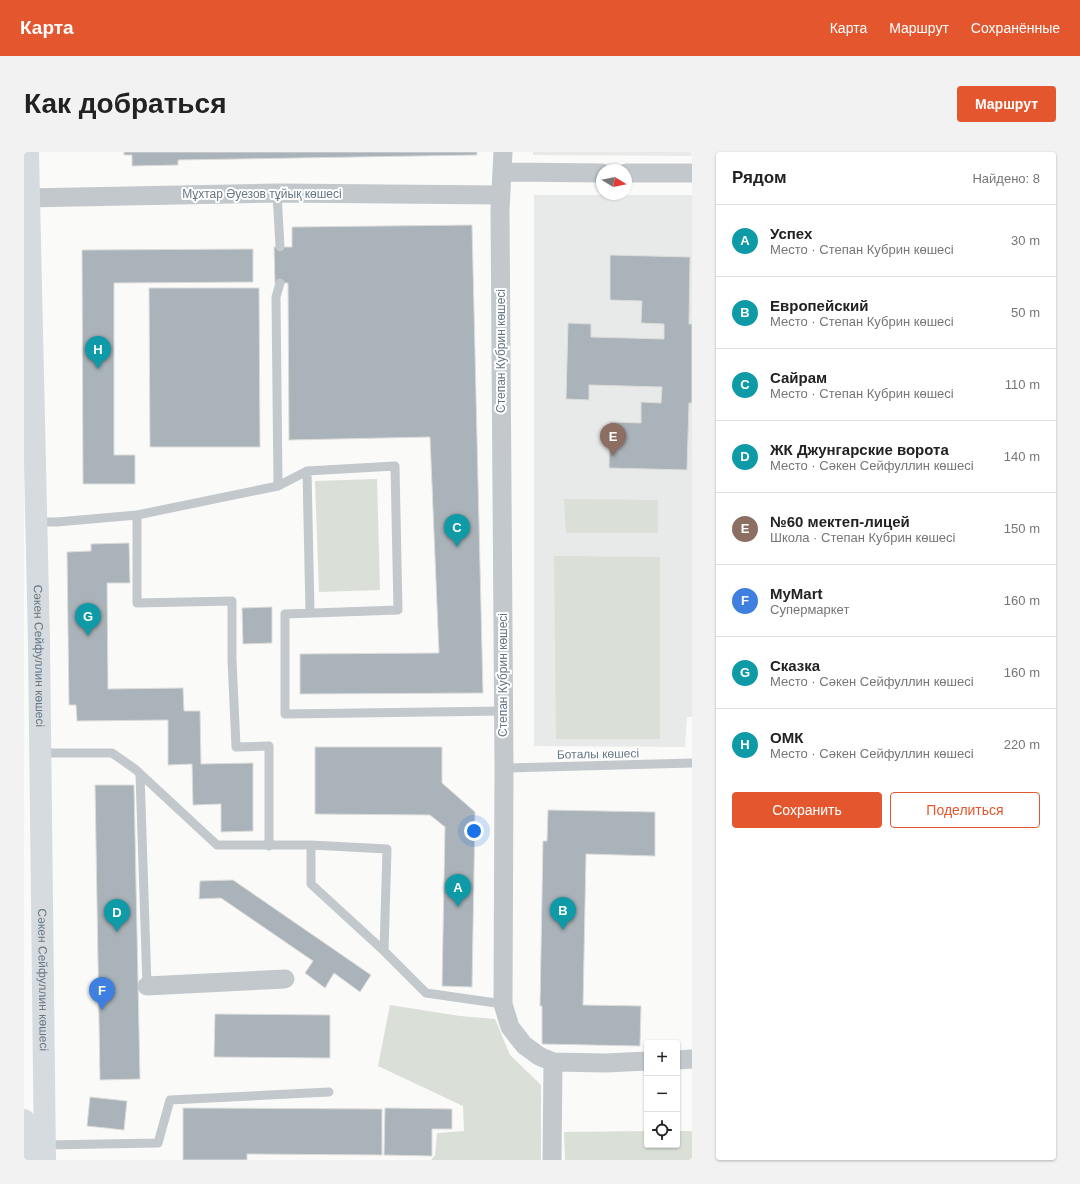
<!DOCTYPE html>
<html lang="ru">
<meta charset="utf-8">
<style>
body{margin:0;font-family:Helvetica,sans-serif;background:#f2f2f2;color:#222}
.controls{position:absolute;right:12px;bottom:12px;display:grid;overflow:hidden;border-radius:4px;box-shadow:0 1px 3px #0004}
.controls button{width:36px;height:36px;display:grid;place-items:center;padding:0;border:0;border-bottom:1px solid #e0e0e0;background:#fff;color:#222;font:20px sans-serif}
.compass{position:absolute;left:572px;top:12px;width:36px;height:36px;border-radius:50%;background:#fff;box-shadow:0 1px 3px #0004;rotate:100deg}
.you{position:absolute;left:450px;top:679px;width:14px;height:14px;margin:-10px;border:3px solid #fff;border-radius:50%;background:#1a73e8;box-shadow:0 0 0 6px #1a73e833}
.badge{display:grid;place-items:center;width:26px;height:26px;border-radius:50%;background:#e4572e;color:#fff;font-size:13px;font-weight:700}
.pin{position:absolute;translate:-50% -33px;filter:drop-shadow(0 1px 2px #0008)}
.pin::after{content:'';position:absolute;top:21px;width:14px;height:12px;background:inherit;clip-path:polygon(0 0,100% 0,50% 100%)}
.list{margin:0;padding:0;list-style:none}
h2{display:flex;justify-content:space-between;align-items:center;height:52px;margin:0;padding:0 16px;font-size:17px}
h2 small{font-size:13px;font-weight:400;color:#767676}
.list li{display:grid;grid-template-columns:26px 1fr auto;gap:12px;align-items:center;box-sizing:border-box;height:72px;padding:0 16px;border-top:1px solid #e0e0e0}
.list b{display:block;font-size:15px;white-space:nowrap}
.list p{margin:0;font-size:13px;white-space:nowrap;color:#767676}
.list em{font-size:13px;font-style:normal;color:#767676}
.actions{display:flex;gap:8px;padding:12px 16px}
.actions a{flex:1;padding:9px 0;border:1px solid #e4572e;border-radius:4px;text-align:center;font-size:14px;color:#e4572e}
.actions .main{background:#e4572e;color:#fff}
.icon{flex:none;width:22px;height:22px;fill:none;stroke:currentColor;stroke-width:2;stroke-linecap:round;stroke-linejoin:round}
.map{position:relative;flex:none;width:668px;height:1008px;overflow:hidden;border-radius:4px}
header{display:flex;align-items:center;gap:24px;box-sizing:border-box;height:56px;padding:0 20px;background:#e4572e;color:#fff}
header strong{font-size:19px}
nav{display:flex;gap:22px;margin-inline-start:auto;font-size:14px}
.intro{display:flex;align-items:center;justify-content:space-between;box-sizing:border-box;height:96px;padding:0 24px}
h1{margin:0;font-size:28px}
.button{padding:10px 18px;border-radius:4px;background:#e4572e;color:#fff;font-size:14px;font-weight:700}
main{display:flex;gap:24px;padding:0 24px}
aside{flex:1;background:#fff;border-radius:4px;box-shadow:0 1px 3px #0004}
.map>svg:first-child{display:block}
.built{fill:#e8e9e9}
.green{fill:#dadfd7}
.building{fill:#aab3b9;stroke:#dcdcda}
.lines{fill:none;stroke-linecap:round;stroke-linejoin:round}
.lane{stroke:#c3c8cc;stroke-width:9}
.street{stroke:#c3c8cc;stroke-width:19}
.secondary{stroke:#d6dbdf;stroke-width:22}
.labels{text-anchor:middle;dominant-baseline:central;stroke-width:4;stroke-linejoin:round;paint-order:stroke}
.street-label{font-size:12px;fill:#657683;stroke:#fff}
</style>
<header>
<strong>Карта</strong>
<nav><a>Карта</a><a>Маршрут</a><a>Сохранённые</a></nav>
</header>
<div class="intro"><h1>Как добраться</h1><a class="button">Маршрут</a></div>
<main>
<div class="map">
<svg width="668" height="1008" viewBox="0 0 668 1008">
<rect width="100%" height="100%" fill="#fafaf8"/>
<path class="built" d="M509,0H668V4L509,3Z
M510,43H668V565H663L661,595L510,594Z"/>
<path class="green" d="M353,327L356,438L295,440L291,329Z
M540,347L634,348V381H542Z
M530,404L636,405V587H532Z
M366,853L436,864L471,867L486,903L517,933V1008H407L411,1003L413,981L440,979L439,954L354,914Z
M623,979V993H653V979H668V1008H541L540,980Z"/>
<path class="building" d="M100,0H453V3L154,8V13L108,14V3H100Z
M448,73L459,541L276,542V502L415,501L406,285L265,288L264,131H251L250,95H268V75Z
M229,97V130L90,131V303H111V332H59L58,98Z
M586,103L666,105L665,172H668V251H665L663,318L585,316L586,270L617,271V250L637,251L638,235L565,233V248L542,247L544,171L567,172V185L640,187V172L617,171L618,149L586,148Z
M125,136H235L236,295H126Z
M105,391L106,431H83L84,537L159,536L160,559H176L177,612L229,611V679L197,680V652L169,653L168,612L144,613V568L53,569L52,553H45L43,400L67,399V392Z
M248,455V491L219,492L218,456Z
M291,595H418V631L451,660L448,835L418,834L421,675L406,663L291,662Z
M71,633H110L116,927L76,928Z
M524,658L631,660V704L562,702L559,853L617,854L616,894L518,892V854H516L519,689H523Z
M209,728L347,823L336,840L310,821L301,836L281,821L289,809L197,746L175,747L176,729Z
M191,862L306,863V906L190,905Z
M66,945L103,949L100,978L63,974Z
M159,956L358,957V1003L223,1002V1008H159Z
M361,956L428,957V977H408V1004L360,1003Z"/>
<g class="lines">
<path class="lane" d="M253,41L256,95
M283,319L286,461
M254,334L252,145L256,131
M113,363V451L208,449V508L212,595L245,594V694
M13,370H33L113,363L254,334L283,319L371,314L374,458L261,462V562L479,559
M16,601H88L111,617L193,693H287L363,697L360,799L402,841L479,852
M480,616L668,611
M116,622L123,834
M287,693V732L360,799
M21,993L134,991L146,948L305,940"/>
<path class="street" d="M479,0L476,58L480,616L479,852L486,875L500,893L515,904L529,910L582,911L623,909
M478,20L578,21
M602,21H668
M0,46L253,41L477,43
M123,834L261,827
M653,908L668,907
M528,1008L529,910"/>
<g class="secondary">
<path id="s1" d="M4,0L15,491L21,1008"/>
<path d="M0,968L1,1008"/>
</g>
</g>
<g class="labels">
<g class="street-label">
<text x="238" y="42">Мұхтар Әуезов тұйық көшесі</text>
<text transform="translate(477 199) rotate(-90)">Степан Кубрин көшесі</text>
<text stroke="none"><textPath href="#s1" startOffset="504">Сәкен Сейфуллин көшесі</textPath></text>
<text transform="translate(479 523) rotate(-90)">Степан Кубрин көшесі</text>
<text transform="translate(574 602) rotate(-1)">Боталы көшесі</text>
<text stroke="none"><textPath href="#s1" startOffset="828">Сәкен Сейфуллин көшесі</textPath></text>
</g>
</g>
</svg>
<div class="controls">
<button>+</button>
<button>−</button>
<button><svg class="icon" aria-label="locate" viewBox="0 0 24 24"><circle cx="12" cy="12" r="6"/><path d="M12 2v4M12 18v4M2 12h4M18 12h4"/></svg></button>
</div>
<svg class="compass" viewBox="-18 -18 36 36"><path d="M0-13l5 13h-10z" fill="#e53935"/><path d="M0 13l5-13h-10z" fill="#767676"/></svg>
<div class="you"></div>
<div class="pin badge" style="left:434px;top:755px;background:#0f9aa8">A</div>
<div class="pin badge" style="left:539px;top:778px;background:#0f9aa8">B</div>
<div class="pin badge" style="left:433px;top:395px;background:#0f9aa8">C</div>
<div class="pin badge" style="left:93px;top:780px;background:#0f9aa8">D</div>
<div class="pin badge" style="left:589px;top:304px;background:#8d6e63">E</div>
<div class="pin badge" style="left:78px;top:858px;background:#3f7fe0">F</div>
<div class="pin badge" style="left:64px;top:484px;background:#0f9aa8">G</div>
<div class="pin badge" style="left:74px;top:217px;background:#0f9aa8">H</div>
</div>
<aside>
<h2>Рядом<small>Найдено: 8</small></h2>
<ul class="list">
<li><span class="badge" style="background:#0f9aa8">A</span><div><b>Успех</b><p>Место · Степан Кубрин көшесі</p></div><em>30 m</em></li>
<li><span class="badge" style="background:#0f9aa8">B</span><div><b>Европейский</b><p>Место · Степан Кубрин көшесі</p></div><em>50 m</em></li>
<li><span class="badge" style="background:#0f9aa8">C</span><div><b>Сайрам</b><p>Место · Степан Кубрин көшесі</p></div><em>110 m</em></li>
<li><span class="badge" style="background:#0f9aa8">D</span><div><b>ЖК Джунгарские ворота</b><p>Место · Сәкен Сейфуллин көшесі</p></div><em>140 m</em></li>
<li><span class="badge" style="background:#8d6e63">E</span><div><b>№60 мектеп-лицей</b><p>Школа · Степан Кубрин көшесі</p></div><em>150 m</em></li>
<li><span class="badge" style="background:#3f7fe0">F</span><div><b>MyMart</b><p>Супермаркет</p></div><em>160 m</em></li>
<li><span class="badge" style="background:#0f9aa8">G</span><div><b>Сказка</b><p>Место · Сәкен Сейфуллин көшесі</p></div><em>160 m</em></li>
<li><span class="badge" style="background:#0f9aa8">H</span><div><b>ОМК</b><p>Место · Сәкен Сейфуллин көшесі</p></div><em>220 m</em></li>
</ul>
<div class="actions"><a class="main">Сохранить</a><a>Поделиться</a></div>
</aside>
</main>
